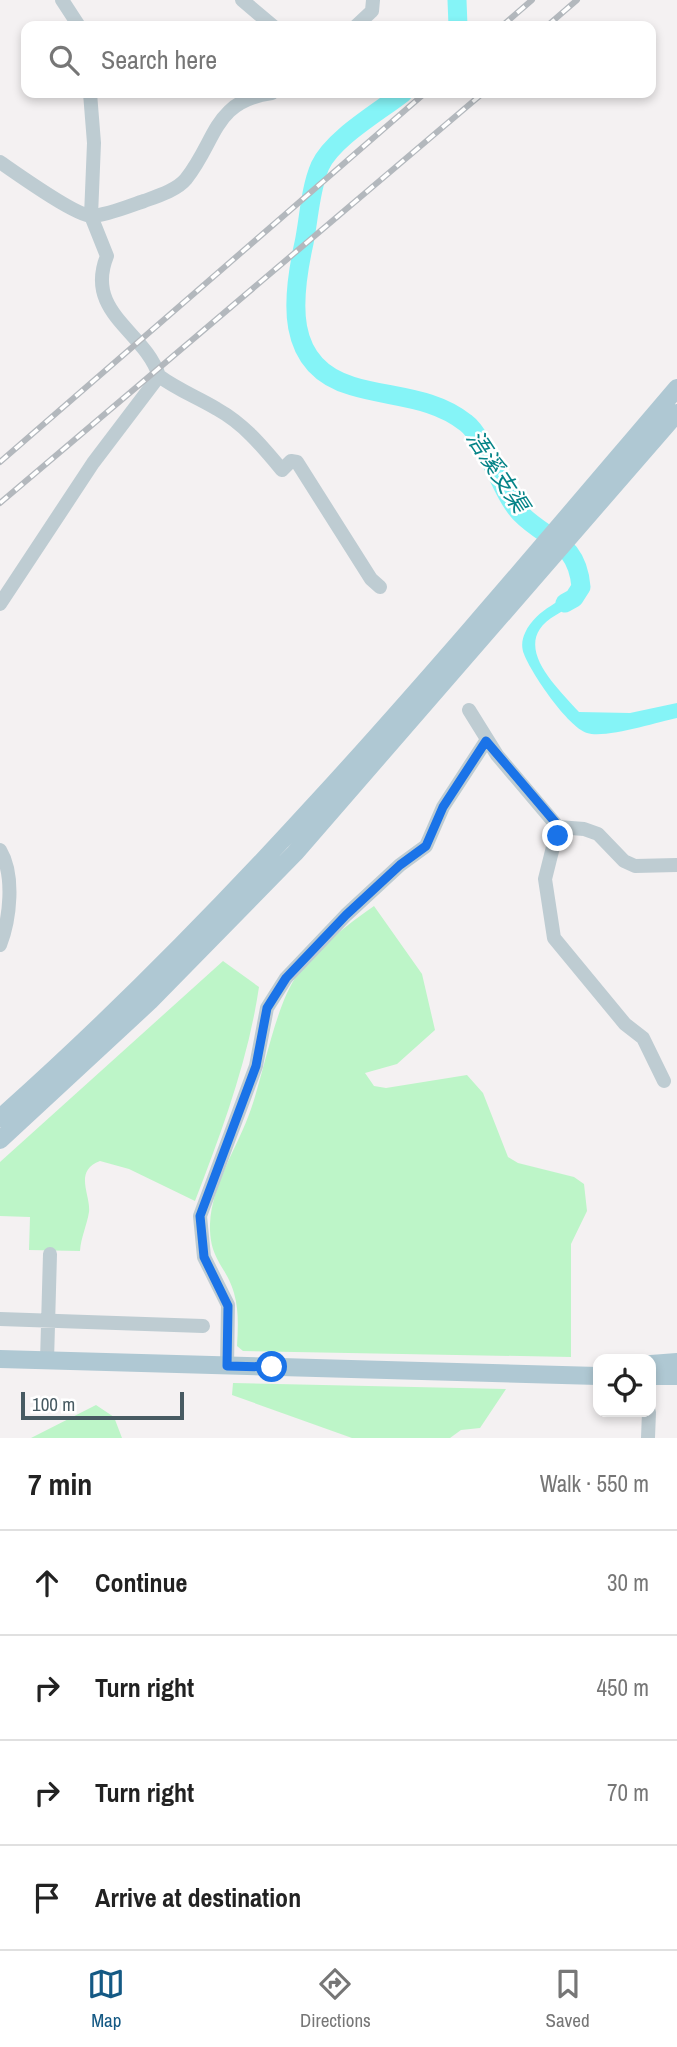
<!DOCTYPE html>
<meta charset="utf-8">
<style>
body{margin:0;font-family:"Archivo Narrow","Noto Sans SC",sans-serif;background:#f6f6f6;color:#222}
.controls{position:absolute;right:21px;bottom:21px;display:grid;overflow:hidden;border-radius:14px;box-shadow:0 4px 10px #0003}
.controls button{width:63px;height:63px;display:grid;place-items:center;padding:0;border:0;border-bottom:2px solid #e0e0e0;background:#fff;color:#222;font:35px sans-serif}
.scale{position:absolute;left:21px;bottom:18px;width:163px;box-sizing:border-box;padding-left:7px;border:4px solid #475a62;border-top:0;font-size:19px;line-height:24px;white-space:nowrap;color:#475a62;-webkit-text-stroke:5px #fff;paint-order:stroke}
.stop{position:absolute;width:21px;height:21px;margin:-16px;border:5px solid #1a73e8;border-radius:50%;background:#fff}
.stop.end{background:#1a73e8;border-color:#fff;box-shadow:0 2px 7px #0008}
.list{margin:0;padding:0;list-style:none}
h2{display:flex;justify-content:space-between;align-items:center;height:91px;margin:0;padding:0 28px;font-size:30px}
h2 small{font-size:23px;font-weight:400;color:#767676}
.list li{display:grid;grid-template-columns:46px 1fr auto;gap:21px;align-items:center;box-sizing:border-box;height:105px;padding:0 28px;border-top:2px solid #e0e0e0}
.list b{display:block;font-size:26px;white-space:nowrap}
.list em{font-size:23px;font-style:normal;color:#767676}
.icon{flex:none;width:38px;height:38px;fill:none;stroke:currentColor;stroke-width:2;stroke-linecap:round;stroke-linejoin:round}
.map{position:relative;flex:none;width:677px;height:1438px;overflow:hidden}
.search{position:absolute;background:#fff;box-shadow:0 4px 10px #0003;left:21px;right:21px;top:21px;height:77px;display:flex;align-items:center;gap:18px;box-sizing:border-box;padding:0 24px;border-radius:14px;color:#767676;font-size:26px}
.sheet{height:511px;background:#fff}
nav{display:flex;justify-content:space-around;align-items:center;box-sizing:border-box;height:98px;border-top:2px solid #e0e0e0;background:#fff;font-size:19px;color:#767676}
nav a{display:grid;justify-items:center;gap:4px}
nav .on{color:#145984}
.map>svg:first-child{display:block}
.green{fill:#bdf5c8}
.water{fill:#85f4f7}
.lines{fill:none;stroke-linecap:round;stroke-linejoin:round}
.river{stroke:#85f4f7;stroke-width:19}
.minor{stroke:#beccd2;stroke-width:14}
.major{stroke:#afc8d3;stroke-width:18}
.rail-casing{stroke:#b3b8bd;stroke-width:6}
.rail{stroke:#fff;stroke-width:3.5;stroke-dasharray:10;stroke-linecap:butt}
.route{stroke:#1a73e8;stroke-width:9}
.labels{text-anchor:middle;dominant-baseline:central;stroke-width:5;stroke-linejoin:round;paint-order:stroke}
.water-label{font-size:23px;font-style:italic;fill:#058488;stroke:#fff}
</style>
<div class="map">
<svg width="677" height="1438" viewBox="0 0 677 1438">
<rect width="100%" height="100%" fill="#f4f1f2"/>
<path class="green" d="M374,906L422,974L435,1030L397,1064L365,1073L374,1086L386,1088L467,1075L483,1093L508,1157L518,1163L574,1177L584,1184L587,1211L571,1244V1357L243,1351L237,1346C238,1329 239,1310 234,1293C226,1265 209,1260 210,1224C212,1183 238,1147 251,1109C264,1072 276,1003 298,974C318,947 347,925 374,906Z
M223,961L259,987C248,1061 222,1131 195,1201L129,1169L100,1161C73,1171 91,1195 89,1212C87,1225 81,1237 80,1251L29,1250L30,1217L0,1216V1162Z
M233,1383L506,1389L480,1428L461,1430L450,1438H352L232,1395Z
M96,1405L114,1417L122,1438H31Z"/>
<path class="water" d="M587,586C582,600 568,608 556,615C507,643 557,687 579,712L630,713L677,703V718C657,722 605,739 587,733C568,727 531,673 524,654C521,647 522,639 525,633C537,607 565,602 575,587Z"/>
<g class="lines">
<path class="river" d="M457,0L458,26
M403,93C379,112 333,138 320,166C310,189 309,219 304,243C292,297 283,366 352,386C391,398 432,396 466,423C485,437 501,493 520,513C547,541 577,540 581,587L574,598L565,603"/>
<path class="minor" d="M62,0L79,26
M242,0L273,26
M356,26L372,11L373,0
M0,162C16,173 76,216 92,216C108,215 129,206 144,201C158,196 177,190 186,179C217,140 213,101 272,93
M159,376C178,390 197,397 217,409C244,424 262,446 282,470L291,461L297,462L371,579L380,587
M0,604L93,463L159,376C145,331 84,313 107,256L91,216L94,143L90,93
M469,710L497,755L558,827L545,879L554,938L625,1024L643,1038L664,1081
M558,827L584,829L598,834L624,861L635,866L677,865
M0,850C15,875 10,919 0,945
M0,1319L203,1326
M47,1361L50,1254
M227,1366L228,1305L204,1257L200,1216L256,1066L267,1008L286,978L346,915L400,865L426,846L443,807L486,741
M648,1438L649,1412"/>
<path class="major" d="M0,1118C249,897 461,641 677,388
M0,1140L150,1001L295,853L677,413
M0,1359L598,1376
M651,1364L677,1362
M651,1376H677"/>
<defs>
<path id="rail" d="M502,26L532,0
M547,26L577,0
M0,462L425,93
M0,503L483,93"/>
</defs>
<use href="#rail" class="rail-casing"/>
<use href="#rail" class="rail"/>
</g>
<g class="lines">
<path class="route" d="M272,1367L227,1366L228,1306L204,1257L200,1216L256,1066L267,1008L286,978L346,915L400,865L426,846L443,807L486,741L555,822L558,836"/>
</g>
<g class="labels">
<g class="water-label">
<text transform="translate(498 471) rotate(57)">浯溪支渠</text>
</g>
</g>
</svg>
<div class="controls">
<button><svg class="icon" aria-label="locate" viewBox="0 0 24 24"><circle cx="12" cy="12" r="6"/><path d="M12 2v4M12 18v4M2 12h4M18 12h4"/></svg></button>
</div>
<div class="scale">100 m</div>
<div class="stop" style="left:272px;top:1367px"></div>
<div class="stop end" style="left:558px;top:836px"></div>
<div class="search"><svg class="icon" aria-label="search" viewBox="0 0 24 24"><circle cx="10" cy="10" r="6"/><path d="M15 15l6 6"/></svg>Search here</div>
</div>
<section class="sheet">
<h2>7 min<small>Walk · 550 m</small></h2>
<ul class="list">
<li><svg class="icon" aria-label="ahead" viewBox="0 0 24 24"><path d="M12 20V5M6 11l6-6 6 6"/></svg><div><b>Continue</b></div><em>30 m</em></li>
<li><svg class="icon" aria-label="right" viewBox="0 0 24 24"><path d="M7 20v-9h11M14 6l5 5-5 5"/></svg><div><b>Turn right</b></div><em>450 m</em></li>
<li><svg class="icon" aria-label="right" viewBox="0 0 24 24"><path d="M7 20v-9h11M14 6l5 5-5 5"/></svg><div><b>Turn right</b></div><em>70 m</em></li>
<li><svg class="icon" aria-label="arrive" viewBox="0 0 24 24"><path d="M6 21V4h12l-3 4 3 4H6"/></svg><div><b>Arrive at destination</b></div></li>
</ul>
</section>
<nav>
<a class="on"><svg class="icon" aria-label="map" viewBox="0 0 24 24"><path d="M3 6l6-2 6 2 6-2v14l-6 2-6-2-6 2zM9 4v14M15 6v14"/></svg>Map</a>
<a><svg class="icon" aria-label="directions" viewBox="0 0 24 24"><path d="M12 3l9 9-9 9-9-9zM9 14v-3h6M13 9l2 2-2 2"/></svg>Directions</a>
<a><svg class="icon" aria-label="saved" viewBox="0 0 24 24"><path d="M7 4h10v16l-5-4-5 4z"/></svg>Saved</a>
</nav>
